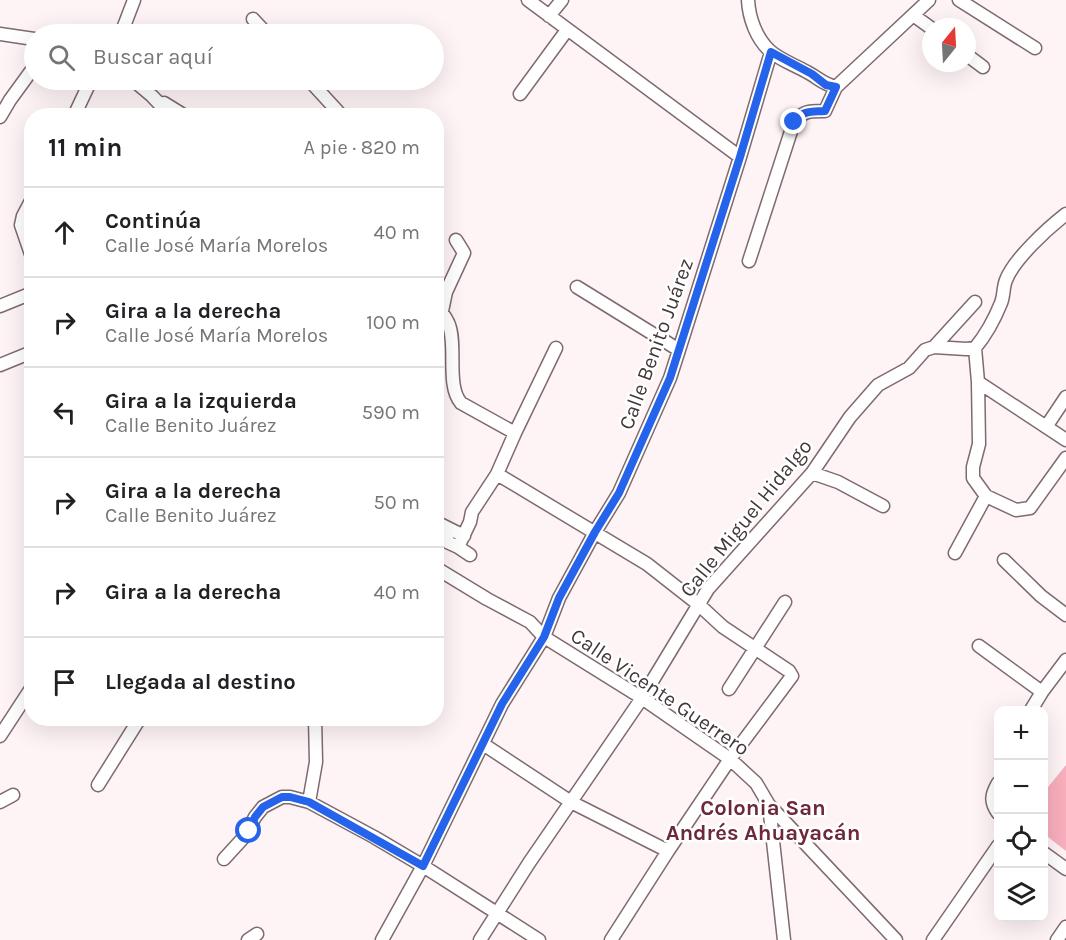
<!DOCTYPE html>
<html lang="es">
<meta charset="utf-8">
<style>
body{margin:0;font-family:Karla,sans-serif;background:#f2f2f2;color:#202124}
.controls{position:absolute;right:18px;bottom:18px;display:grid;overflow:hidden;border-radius:12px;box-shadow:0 6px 24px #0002}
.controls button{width:54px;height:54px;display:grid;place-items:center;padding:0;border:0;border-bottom:2px solid #e0e0e0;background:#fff;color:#202124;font:30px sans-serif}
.compass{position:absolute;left:922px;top:18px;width:54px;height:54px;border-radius:50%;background:#fff;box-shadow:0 6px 24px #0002;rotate:18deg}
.stop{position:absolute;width:18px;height:18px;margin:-14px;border:4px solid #2563eb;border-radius:50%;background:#fff}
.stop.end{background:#2563eb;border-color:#fff;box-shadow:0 2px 6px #0008}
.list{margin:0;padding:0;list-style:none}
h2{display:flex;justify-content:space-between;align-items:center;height:78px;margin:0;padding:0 24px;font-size:26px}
h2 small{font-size:20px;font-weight:400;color:#757577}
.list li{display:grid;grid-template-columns:39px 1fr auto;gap:18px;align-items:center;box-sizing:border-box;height:90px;padding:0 24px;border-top:2px solid #e0e0e0}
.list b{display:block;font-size:22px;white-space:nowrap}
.list p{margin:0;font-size:20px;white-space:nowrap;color:#757577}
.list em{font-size:20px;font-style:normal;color:#757577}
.icon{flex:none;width:33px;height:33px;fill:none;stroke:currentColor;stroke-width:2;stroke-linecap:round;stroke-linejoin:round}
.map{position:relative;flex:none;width:1066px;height:940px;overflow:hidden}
.search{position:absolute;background:#fff;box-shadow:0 6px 24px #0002;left:24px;top:24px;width:420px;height:66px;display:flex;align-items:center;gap:15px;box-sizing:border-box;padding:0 21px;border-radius:33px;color:#757577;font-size:22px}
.panel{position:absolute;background:#fff;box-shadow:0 6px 24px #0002;left:24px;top:108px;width:420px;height:618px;border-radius:24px}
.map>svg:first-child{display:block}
.green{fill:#f9afbd}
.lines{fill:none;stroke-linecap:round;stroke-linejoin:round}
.minor-casing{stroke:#7f6a6d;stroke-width:15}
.minor{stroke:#fff;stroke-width:12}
.route{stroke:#2563eb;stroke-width:8}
.labels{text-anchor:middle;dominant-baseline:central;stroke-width:5;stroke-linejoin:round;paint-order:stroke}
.street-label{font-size:21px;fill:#423839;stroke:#fff}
.neighbourhood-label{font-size:22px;font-weight:bold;fill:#6d283a;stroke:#fff}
</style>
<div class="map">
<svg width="1066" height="940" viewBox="0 0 1066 940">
<rect width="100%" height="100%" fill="#fef4f5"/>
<path class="green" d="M1066,765V851L1044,834V792Z"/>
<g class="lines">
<defs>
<path id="minor" d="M528,0L740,157
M748,0C749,18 756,38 770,51C780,60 795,65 807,72C819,78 822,84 836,87L929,0
M959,0L1035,48
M913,15L931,28
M549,16L562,0
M253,19L267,34
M0,34L34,39
M121,34L134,0
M967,55L983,67
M133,80L152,96L171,116
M309,80L342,116
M520,94L567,30
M164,103L185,116
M74,116L91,80
M0,117L10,100L34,67
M32,199L23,216L21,225L32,257
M749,261L794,122C804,110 811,111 825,111L836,87
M577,287L679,350
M436,305C441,311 447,318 449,325C457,346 446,386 461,403L515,433L497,474L647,564L698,604L723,627L789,671L792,676L730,759L668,851L611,940
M0,306L32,293
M442,311L446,292L464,253L456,240
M934,347L975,302
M975,348L978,382L1066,440
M0,365L32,352
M978,382L979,444L973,467V478L986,496L1016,510L1030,508L1066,458
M1046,427L1066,397
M515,433L556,348
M812,473L838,482L883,506
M436,522L450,529
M464,536L450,529L445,541L458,547L470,522L472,512L497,474
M458,547L470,555
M955,553L986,496
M1004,560L1041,596L1066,615
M436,568L487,599L530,622L544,637L642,698L730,759L756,783L769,805L784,940
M979,646L1042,692
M729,689L785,602
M1031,710L1042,692L1066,660
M0,736L32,687
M483,744L571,802L668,851
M998,783C991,795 990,802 998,813
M98,785L140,718
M0,802L13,795
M309,802L316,762L315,718
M769,805L896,940
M1044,853L1066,869
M224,859L245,836L255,817L263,807L282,797H290L309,802L374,837L423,866L539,940
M248,940L257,934
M382,940L423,866L502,704L544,637L559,598L595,532L619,493L670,378L679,350L740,157L771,52
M480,940L529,863L642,698L708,589L812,473L850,417L878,385L909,368L925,350L934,347L966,349L975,348C985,336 995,318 1001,303C1004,296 1003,287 1006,280C1014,259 1048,228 1066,214
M933,940L998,846
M1057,940L1066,927"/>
</defs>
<use href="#minor" class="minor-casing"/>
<use href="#minor" class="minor"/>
</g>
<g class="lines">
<path class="route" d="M249,831L255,817L263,807L282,797H290L309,802L423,866L502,704L544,637L559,598L595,532L619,493L670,378L740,157L771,52L812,74L826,85L836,87L825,111C811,112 803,110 794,122"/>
</g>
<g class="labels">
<g class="street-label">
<text transform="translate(656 344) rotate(-70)">Calle Benito Juárez</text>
<text transform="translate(746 518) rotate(-51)">Calle Miguel Hidalgo</text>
<text transform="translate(660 692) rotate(34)">Calle Vicente Guerrero</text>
</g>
<g class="neighbourhood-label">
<text x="763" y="808">Colonia San<tspan x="763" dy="25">Andrés Ahuayacán</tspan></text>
</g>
</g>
</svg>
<div class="controls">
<button>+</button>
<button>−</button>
<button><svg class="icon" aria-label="locate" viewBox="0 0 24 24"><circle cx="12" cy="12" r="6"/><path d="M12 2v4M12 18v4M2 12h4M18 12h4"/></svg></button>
<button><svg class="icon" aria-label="layers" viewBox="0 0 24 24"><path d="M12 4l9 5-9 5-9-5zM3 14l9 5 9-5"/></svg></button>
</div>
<svg class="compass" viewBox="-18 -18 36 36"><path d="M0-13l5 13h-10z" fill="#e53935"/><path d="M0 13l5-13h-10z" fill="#757577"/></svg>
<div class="stop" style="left:249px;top:831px"></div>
<div class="stop end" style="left:794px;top:122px"></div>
<div class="search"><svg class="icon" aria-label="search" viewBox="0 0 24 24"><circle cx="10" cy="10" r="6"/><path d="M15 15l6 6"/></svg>Buscar aquí</div>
<section class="panel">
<h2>11 min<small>A pie · 820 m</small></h2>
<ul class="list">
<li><svg class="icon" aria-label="ahead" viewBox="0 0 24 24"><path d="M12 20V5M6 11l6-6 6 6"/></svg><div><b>Continúa</b><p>Calle José María Morelos</p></div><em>40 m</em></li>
<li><svg class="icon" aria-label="right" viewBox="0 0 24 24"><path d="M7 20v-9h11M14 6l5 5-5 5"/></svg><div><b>Gira a la derecha</b><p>Calle José María Morelos</p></div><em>100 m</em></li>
<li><svg class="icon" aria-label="left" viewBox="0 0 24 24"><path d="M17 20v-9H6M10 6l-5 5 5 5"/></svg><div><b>Gira a la izquierda</b><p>Calle Benito Juárez</p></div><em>590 m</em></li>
<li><svg class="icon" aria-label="right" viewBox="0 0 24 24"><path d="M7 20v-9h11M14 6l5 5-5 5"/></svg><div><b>Gira a la derecha</b><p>Calle Benito Juárez</p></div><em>50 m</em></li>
<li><svg class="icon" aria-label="right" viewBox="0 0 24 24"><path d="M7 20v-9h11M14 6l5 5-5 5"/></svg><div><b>Gira a la derecha</b></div><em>40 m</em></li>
<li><svg class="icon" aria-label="arrive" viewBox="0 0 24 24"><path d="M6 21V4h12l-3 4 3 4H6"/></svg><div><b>Llegada al destino</b></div></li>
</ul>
</section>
</div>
